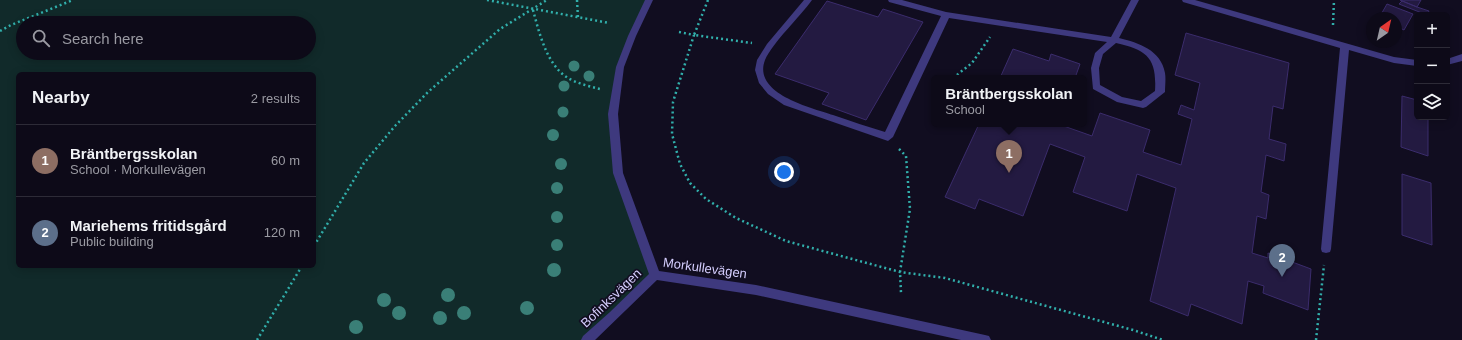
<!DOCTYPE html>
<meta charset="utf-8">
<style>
body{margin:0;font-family:Helvetica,sans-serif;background:#161321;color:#f1f3f6}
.controls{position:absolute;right:12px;top:12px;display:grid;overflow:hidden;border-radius:6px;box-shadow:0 2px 10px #0003}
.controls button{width:36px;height:36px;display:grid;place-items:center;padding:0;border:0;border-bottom:1px solid #2d2b37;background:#0d0a18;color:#f1f3f6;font:20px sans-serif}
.compass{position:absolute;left:1366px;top:12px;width:36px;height:36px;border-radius:50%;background:#0d0a18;box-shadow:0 2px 10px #0003;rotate:34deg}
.you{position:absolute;left:784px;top:172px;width:14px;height:14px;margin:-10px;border:3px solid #fff;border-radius:50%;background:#1a73e8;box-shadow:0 0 0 6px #1a73e833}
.badge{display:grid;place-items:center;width:26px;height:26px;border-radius:50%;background:#8c9099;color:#fff;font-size:13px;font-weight:700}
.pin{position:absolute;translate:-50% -33px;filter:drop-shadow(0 1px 2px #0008)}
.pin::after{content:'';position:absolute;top:21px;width:14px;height:12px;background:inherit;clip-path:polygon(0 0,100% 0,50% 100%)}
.popup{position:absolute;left:931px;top:75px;width:156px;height:52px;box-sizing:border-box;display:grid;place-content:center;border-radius:6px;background:#0d0a18;filter:drop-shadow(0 1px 3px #0005);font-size:13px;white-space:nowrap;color:#9a9aa2}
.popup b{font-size:15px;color:#f1f3f6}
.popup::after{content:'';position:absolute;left:50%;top:100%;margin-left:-8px;border:8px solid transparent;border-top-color:#0d0a18}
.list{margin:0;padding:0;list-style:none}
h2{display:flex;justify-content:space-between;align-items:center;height:52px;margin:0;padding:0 16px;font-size:17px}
h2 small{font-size:13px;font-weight:400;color:#9a9aa2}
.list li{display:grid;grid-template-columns:26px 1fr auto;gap:12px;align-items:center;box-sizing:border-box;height:72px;padding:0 16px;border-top:1px solid #2d2b37}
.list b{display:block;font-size:15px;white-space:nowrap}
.list p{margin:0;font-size:13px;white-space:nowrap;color:#9a9aa2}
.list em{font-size:13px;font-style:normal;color:#9a9aa2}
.icon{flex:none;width:22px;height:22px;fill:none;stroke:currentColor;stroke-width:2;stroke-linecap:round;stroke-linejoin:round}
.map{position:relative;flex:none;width:1462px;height:340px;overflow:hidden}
.search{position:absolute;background:#0d0a18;box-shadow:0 2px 10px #0003;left:16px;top:16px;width:300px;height:44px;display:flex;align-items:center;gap:10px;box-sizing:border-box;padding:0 14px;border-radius:22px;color:#9a9aa2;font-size:15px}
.panel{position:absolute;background:#0d0a18;box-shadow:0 2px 10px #0003;left:16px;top:72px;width:300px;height:196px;border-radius:6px}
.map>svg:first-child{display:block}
.green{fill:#112a2a;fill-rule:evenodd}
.building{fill:#231a41;stroke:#3b2c6c}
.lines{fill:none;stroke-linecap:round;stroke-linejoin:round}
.path{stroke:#31afab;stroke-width:2.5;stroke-dasharray:2 3;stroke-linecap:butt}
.minor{fill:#3e397e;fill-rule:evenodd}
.tree{fill:#3a7f77}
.labels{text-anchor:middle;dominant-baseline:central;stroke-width:3.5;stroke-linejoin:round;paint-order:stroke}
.street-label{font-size:13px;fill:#d5cefe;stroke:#110d20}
</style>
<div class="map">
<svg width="1462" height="340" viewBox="0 0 1462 340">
<rect width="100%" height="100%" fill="#110d20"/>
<path class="green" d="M0,0H649L621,67L613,114L618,173L655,275L587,340H0ZM23,23H309V53H23ZM18,74H314V266H18Z"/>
<path class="building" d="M1400,0H1421L1417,7Z
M827,1L878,17L883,9L923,22L866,120L822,104L829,93L775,74Z
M1402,1L1417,7L1429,11L1427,15L1399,4Z
M1387,4L1413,14L1404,30L1396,26V18H1379Z
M1186,33L1289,63L1283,109L1273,106L1269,139L1286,144L1284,161L1266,155L1261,192L1269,195L1266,219L1257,216L1252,253L1268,258V253L1311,269L1308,310L1263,293L1264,286L1248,281L1242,324L1191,304L1188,316L1150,301L1176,188L1137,174L1127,211L1073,192L1085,157L1050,144L1023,216L979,199L975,209L945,197L979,124H1058L1092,136L1100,113L1150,130L1143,152L1181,165L1192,119L1178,114L1181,105L1194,110L1200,83L1175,75Z
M1013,49L1049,61L1051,54L1080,64L1075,78H1000Z
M1402,96L1417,100V117H1428V156L1401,147Z
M1402,174L1431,183L1432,245L1402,235Z"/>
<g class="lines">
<path class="path" d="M487,0L609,23
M577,0L578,18
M708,0L694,35L752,43
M533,10C539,32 546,62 565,76C575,83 588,86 600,89
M1333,25L1334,0
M0,31L11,25L73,0
M679,32L694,35L673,102L672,134L680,164L690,183L706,199L736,218L786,241L900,272L945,278L1133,330L1163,340
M953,78L972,63L990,37
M899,149L906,156L910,209L900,272L901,293
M314,246L364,163L395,126L428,92L500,29L547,0
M257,340L302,266
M1316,340L1324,265"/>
<path class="minor" d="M645,0H653L636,36L624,67L618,114L623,173L659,271L756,285L985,335L989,336L991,340H961L756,295L657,280L595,340H581L583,336L610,312L649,274L613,173L608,114L616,67L628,36Z
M804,0H812C800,17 773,42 765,60C752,94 812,108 833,115C851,121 868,127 885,132L941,16L889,2L888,0H902L946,12L1111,37L1131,0H1139L1119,38C1139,43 1161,50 1165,73C1166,79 1165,86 1165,92L1146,107L1143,108L1117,102L1093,89L1091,68L1095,53L1107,42L949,18L893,137L888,141L784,105L768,94L759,83L755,70L757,60L767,44ZM1116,43C1147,50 1157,58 1155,91L1141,101L1122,97L1100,85L1099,68L1103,54Z
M1182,0H1195L1394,57L1417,60V66L1394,63L1349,50L1331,249L1330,252L1326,253L1322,252L1321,249L1340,48L1183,2Z
M1462,54V61L1447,65V59Z"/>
</g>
<g class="tree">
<circle cx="574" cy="66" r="5.5"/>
<circle cx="589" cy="76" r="5.5"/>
<circle cx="564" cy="86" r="5.5"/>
<circle cx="563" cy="112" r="5.5"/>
<circle cx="553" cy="135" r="6"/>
<circle cx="561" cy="164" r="6"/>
<circle cx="557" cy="188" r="6"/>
<circle cx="557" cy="217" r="6"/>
<circle cx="557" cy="245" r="6"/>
<circle cx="554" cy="270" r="7"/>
<circle cx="448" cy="295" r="7"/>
<circle cx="384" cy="300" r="7"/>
<circle cx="527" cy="308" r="7"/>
<circle cx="399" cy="313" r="7"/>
<circle cx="464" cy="313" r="7"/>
<circle cx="440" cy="318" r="7"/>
<circle cx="356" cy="327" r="7"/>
</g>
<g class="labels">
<g class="street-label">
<text transform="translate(705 268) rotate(8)">Morkullevägen</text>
<text transform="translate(611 298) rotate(-44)">Bofinksvägen</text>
</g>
</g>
</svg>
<div class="controls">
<button>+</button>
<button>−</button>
<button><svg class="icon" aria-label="layers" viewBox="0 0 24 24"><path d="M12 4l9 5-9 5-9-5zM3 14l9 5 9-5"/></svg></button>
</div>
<svg class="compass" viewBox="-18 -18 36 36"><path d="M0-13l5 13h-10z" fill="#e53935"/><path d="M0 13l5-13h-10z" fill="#9a9aa2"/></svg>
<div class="you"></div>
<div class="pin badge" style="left:1009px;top:173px;background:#8d6e63">1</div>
<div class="popup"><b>Bräntbergsskolan</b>School</div>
<div class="pin badge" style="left:1282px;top:277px;background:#5c6f8a">2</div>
<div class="search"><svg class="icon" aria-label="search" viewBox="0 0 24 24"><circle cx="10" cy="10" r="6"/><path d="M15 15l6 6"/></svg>Search here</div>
<section class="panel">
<h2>Nearby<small>2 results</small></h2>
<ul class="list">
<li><span class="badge" style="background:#8d6e63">1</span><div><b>Bräntbergsskolan</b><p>School · Morkullevägen</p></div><em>60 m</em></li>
<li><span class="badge" style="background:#5c6f8a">2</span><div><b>Mariehems fritidsgård</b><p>Public building</p></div><em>120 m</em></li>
</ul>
</section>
</div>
